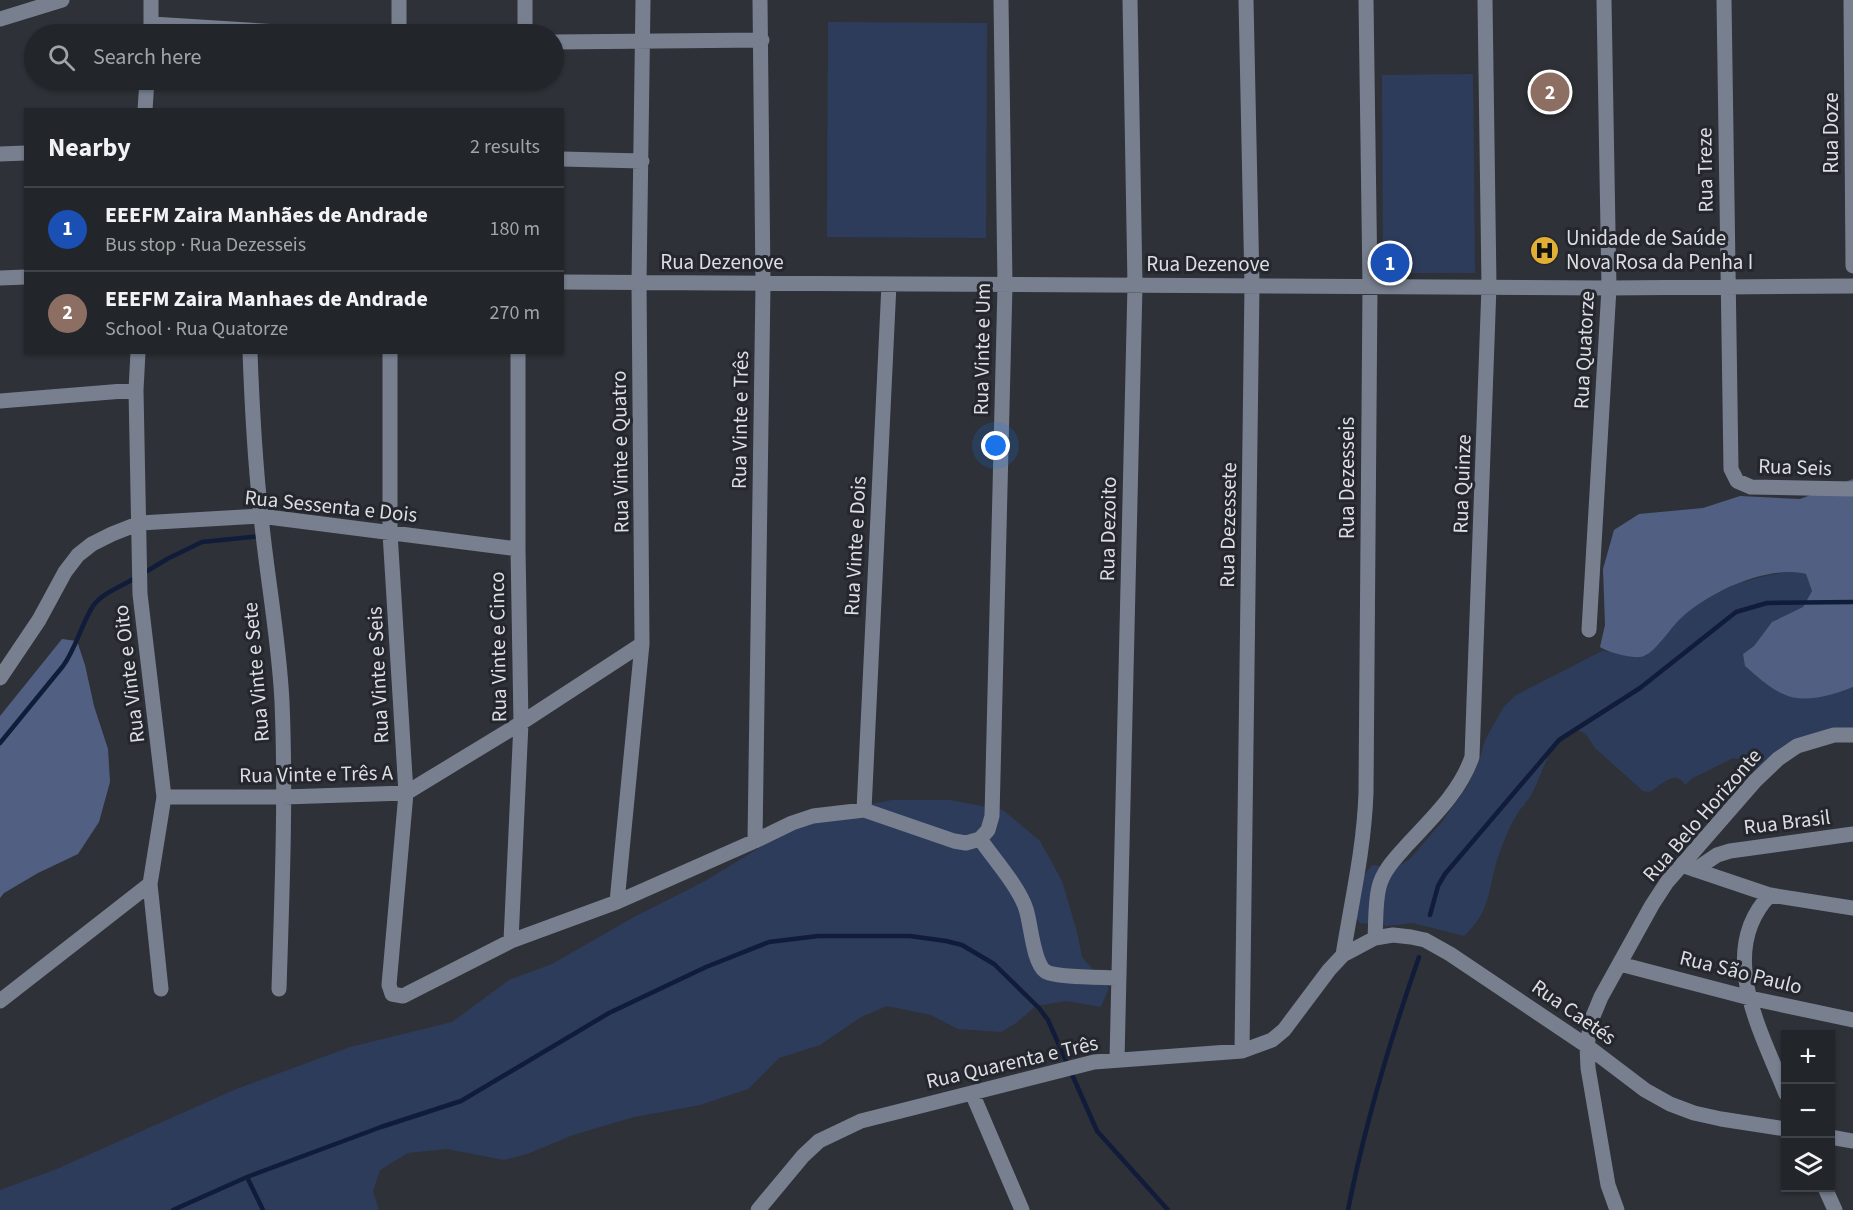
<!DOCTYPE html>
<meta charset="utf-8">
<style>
body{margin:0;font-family:"Source Sans 3",sans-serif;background:#2e3135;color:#f1f3f6}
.controls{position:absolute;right:18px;bottom:18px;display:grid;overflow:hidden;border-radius:0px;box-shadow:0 2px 4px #0004}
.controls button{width:54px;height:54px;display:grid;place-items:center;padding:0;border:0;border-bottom:2px solid #3f4246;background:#222529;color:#f1f3f6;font:30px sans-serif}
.you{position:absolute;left:996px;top:446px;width:21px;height:21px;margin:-15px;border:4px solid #fff;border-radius:50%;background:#1a73e8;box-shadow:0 0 0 9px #1a73e833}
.badge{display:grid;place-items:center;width:39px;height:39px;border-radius:50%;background:#b45309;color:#fff;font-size:20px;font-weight:700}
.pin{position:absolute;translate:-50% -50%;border:3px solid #fff;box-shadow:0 2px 6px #0006}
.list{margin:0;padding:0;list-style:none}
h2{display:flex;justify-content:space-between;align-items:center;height:78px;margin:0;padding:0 24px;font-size:26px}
h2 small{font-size:20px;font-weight:400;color:#a2a5a8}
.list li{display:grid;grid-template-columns:39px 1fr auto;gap:18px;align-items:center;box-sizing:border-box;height:84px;padding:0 24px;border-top:2px solid #3f4246}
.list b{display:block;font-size:22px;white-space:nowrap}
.list p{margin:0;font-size:20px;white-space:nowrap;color:#a2a5a8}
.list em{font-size:20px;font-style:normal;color:#a2a5a8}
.icon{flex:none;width:33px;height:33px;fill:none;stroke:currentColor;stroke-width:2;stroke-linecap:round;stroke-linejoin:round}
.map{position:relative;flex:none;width:1853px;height:1210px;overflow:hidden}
.search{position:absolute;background:#222529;box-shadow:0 2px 4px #0004;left:24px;top:24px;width:540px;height:66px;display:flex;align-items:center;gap:15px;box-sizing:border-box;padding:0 21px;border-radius:33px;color:#a2a5a8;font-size:22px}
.panel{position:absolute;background:#222529;box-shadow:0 2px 4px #0004;left:24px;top:108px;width:540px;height:246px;border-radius:0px}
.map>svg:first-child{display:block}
.green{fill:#2e3c5c}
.forest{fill:#516082}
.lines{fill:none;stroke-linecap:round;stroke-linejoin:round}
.stream{stroke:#101c39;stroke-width:4.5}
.minor{stroke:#788090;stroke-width:15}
.labels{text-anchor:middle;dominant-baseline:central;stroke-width:6;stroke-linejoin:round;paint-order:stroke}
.street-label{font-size:21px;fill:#dcdee2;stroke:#24272d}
.poi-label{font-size:21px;fill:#dcdee2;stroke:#24272d;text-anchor:start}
</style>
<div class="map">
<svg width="1853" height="1210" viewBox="0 0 1853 1210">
<rect width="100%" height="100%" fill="#2e3137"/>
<path class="green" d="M828,22L987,23L986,238L827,237Z
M1473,74L1475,273H1383L1382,75Z
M1796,571L1806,574L1812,591L1803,607L1772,622L1754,646L1743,654L1745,666L1784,695L1816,697L1853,687V728L1760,768L1750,770L1744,760L1733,758L1691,779L1685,785C1676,768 1661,785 1650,792L1643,791L1595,748L1586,734L1575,729C1547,741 1544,773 1530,797C1527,802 1523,806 1519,811C1510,825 1503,842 1498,857C1487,891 1492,910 1464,936L1413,923L1387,926L1360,923L1353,915L1362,878L1372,865L1395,868L1410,859L1441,823L1468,785L1480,759L1485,740L1503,708L1516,695L1602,651L1646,656C1658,643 1668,629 1681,617C1715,588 1753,576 1796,571Z
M892,800H950L1003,810L1040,841L1062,881L1077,932L1082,957L1109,988L1101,1007L1067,1001L1036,1006L1016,1023L1001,1032L958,1029L931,1015L887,1006L861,1017L820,1045L779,1058L748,1089L700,1105L634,1117L573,1135L530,1153L504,1160L447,1149L408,1153L380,1170L373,1191L379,1210H0V1190L59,1168L234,1090L350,1047L452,1022L509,980L552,964L634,917L705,881L813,815Z"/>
<path class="forest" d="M1853,479V687C1834,695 1803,704 1783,694C1769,688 1757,676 1745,666L1743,654L1754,646L1772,622L1803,607L1812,591L1806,574C1768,564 1706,593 1679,620C1670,629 1655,652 1644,656C1635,660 1607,652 1600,647L1605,625L1603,569L1614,530L1639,514L1703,508L1740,496L1800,499Z
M62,639L77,641L85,665L94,706L108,749L110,782L99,822L78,854L38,873L4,893L0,898V716Z"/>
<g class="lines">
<path class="stream" d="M144,573L167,559L202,542L260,536
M0,743L63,666C76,648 81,625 93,606C102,593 124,585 137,577
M1430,915L1438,886L1445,874L1559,740L1640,688L1736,612L1767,603L1853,602
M247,1177L263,1210
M173,1210L247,1177L381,1127L461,1101L609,1013L706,967L769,942L818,936H910L946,941L962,945L994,964L1039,1008L1048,1020L1097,1131L1168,1210
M1348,1210C1365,1124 1390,1040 1419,957"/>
<path class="minor" d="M151,0V34
M525,0V34
M1724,0L1731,469L1737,481L1751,487L1853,489
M1851,0L1853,266
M0,19L62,0
M152,24L310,34
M399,34V0
M554,42L762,40
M145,110L147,80
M0,154L26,153
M562,159L642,161
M0,278L26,277
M562,282L1609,288L1853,286
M138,352L136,390L140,594L164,797L150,884L161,989
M250,352C252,407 255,462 261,516C267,578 279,639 282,702C286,798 282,893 279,989
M390,352V533L406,793L389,985L392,994L403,996L511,941L617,902L755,841L792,823L813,816L864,810L954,841L966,843L980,839
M0,401L136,390
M1589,630L1609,288L1604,0
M0,678L39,620L65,572L78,555L92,544L112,534L140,523L260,516L518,549
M164,797H284L406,793L521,723L642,644
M864,810L889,284
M980,839L988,830L992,816L1005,285L1001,0
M980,839C994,859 1019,887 1026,909C1031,924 1033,962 1045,971C1054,978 1105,977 1119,978
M755,841L763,284L760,0
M1681,865L1770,895L1853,908
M1695,870L1717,855L1730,851L1853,834
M1770,895C1715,952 1762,1033 1786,1094
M617,902L642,644L639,283L643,0
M1375,938C1376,921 1375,903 1379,887C1383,870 1396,858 1407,845C1432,818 1460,792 1472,757L1489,286L1485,0
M511,941L521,723L518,549V352
M1343,955C1352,899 1364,849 1366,793L1370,286L1366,0
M1620,964L1750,998L1853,1020
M0,1001L150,884
M1242,1051L1252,285L1246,0
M1117,1060L1135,285L1130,0
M972,1093L1022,1210
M1830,1137L1853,1141
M1825,1188L1835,1210
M758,1210L803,1156L819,1141L861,1121L1094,1062L1242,1051L1272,1040L1284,1030L1329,970L1343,955L1375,938L1393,935L1411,937L1425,940L1450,954L1587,1046L1645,1090L1670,1104L1694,1113L1721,1119L1786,1129
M1617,1210L1608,1185L1588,1068L1587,1046L1591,1021L1601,997L1652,905L1667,882L1755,781L1778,759L1797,746L1834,735H1853"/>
</g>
<defs>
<symbol id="hospital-disc" viewBox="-11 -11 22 22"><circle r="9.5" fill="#e1af34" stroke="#24272d"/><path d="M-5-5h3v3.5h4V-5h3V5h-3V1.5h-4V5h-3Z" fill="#111"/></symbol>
</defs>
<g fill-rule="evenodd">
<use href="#hospital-disc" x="1528" y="234" width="33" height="33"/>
</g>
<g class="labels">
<g class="street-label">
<text transform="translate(1831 133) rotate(-90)">Rua Doze</text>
<text transform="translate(1705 170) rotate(-91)">Rua Treze</text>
<text x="722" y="262">Rua Dezenove</text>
<text x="1208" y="264">Rua Dezenove</text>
<text transform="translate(982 349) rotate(-89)">Rua Vinte e Um</text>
<text transform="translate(1584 350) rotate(-87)">Rua Quatorze</text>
<text transform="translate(740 420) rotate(-89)">Rua Vinte e Três</text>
<text transform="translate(620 452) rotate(-91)">Rua Vinte e Quatro</text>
<text transform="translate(1795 467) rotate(2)">Rua Seis</text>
<text transform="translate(1347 478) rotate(-90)">Rua Dezesseis</text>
<text transform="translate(1462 484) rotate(-88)">Rua Quinze</text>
<text transform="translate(331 506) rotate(6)">Rua Sessenta e Dois</text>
<text transform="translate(1228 525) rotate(-89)">Rua Dezessete</text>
<text transform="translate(1108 529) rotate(-89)">Rua Dezoito</text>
<text transform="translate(855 546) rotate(-87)">Rua Vinte e Dois</text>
<text transform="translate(498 647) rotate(-91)">Rua Vinte e Cinco</text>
<text transform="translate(256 672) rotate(-95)">Rua Vinte e Sete</text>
<text transform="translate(129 674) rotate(-97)">Rua Vinte e Oito</text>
<text transform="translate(378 675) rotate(-93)">Rua Vinte e Seis</text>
<text transform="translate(316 774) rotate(-1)">Rua Vinte e Três A</text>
<text transform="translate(1702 815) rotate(-49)">Rua Belo Horizonte</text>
<text transform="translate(1787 822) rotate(-7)">Rua Brasil</text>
<text transform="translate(1741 972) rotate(14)">Rua São Paulo</text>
<text transform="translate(1574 1012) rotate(35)">Rua Caetés</text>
<text transform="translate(1012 1062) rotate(-13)">Rua Quarenta e Três</text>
</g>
<g class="poi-label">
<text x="1566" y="238">Unidade de Saúde<tspan x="1566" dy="24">Nova Rosa da Penha I</tspan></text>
</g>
</g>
</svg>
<div class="controls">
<button>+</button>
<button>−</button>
<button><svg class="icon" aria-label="layers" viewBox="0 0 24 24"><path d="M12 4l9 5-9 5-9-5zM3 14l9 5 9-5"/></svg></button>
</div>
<div class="you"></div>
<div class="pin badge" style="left:1390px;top:263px;background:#1a4fb4">1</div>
<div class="pin badge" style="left:1550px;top:92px;background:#8d6e63">2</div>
<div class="search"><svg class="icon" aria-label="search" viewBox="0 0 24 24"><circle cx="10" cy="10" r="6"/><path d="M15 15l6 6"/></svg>Search here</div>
<section class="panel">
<h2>Nearby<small>2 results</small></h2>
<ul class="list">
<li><span class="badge" style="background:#1a4fb4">1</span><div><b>EEEFM Zaira Manhães de Andrade</b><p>Bus stop · Rua Dezesseis</p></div><em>180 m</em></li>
<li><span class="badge" style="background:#8d6e63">2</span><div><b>EEEFM Zaira Manhaes de Andrade</b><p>School · Rua Quatorze</p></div><em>270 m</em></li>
</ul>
</section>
</div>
